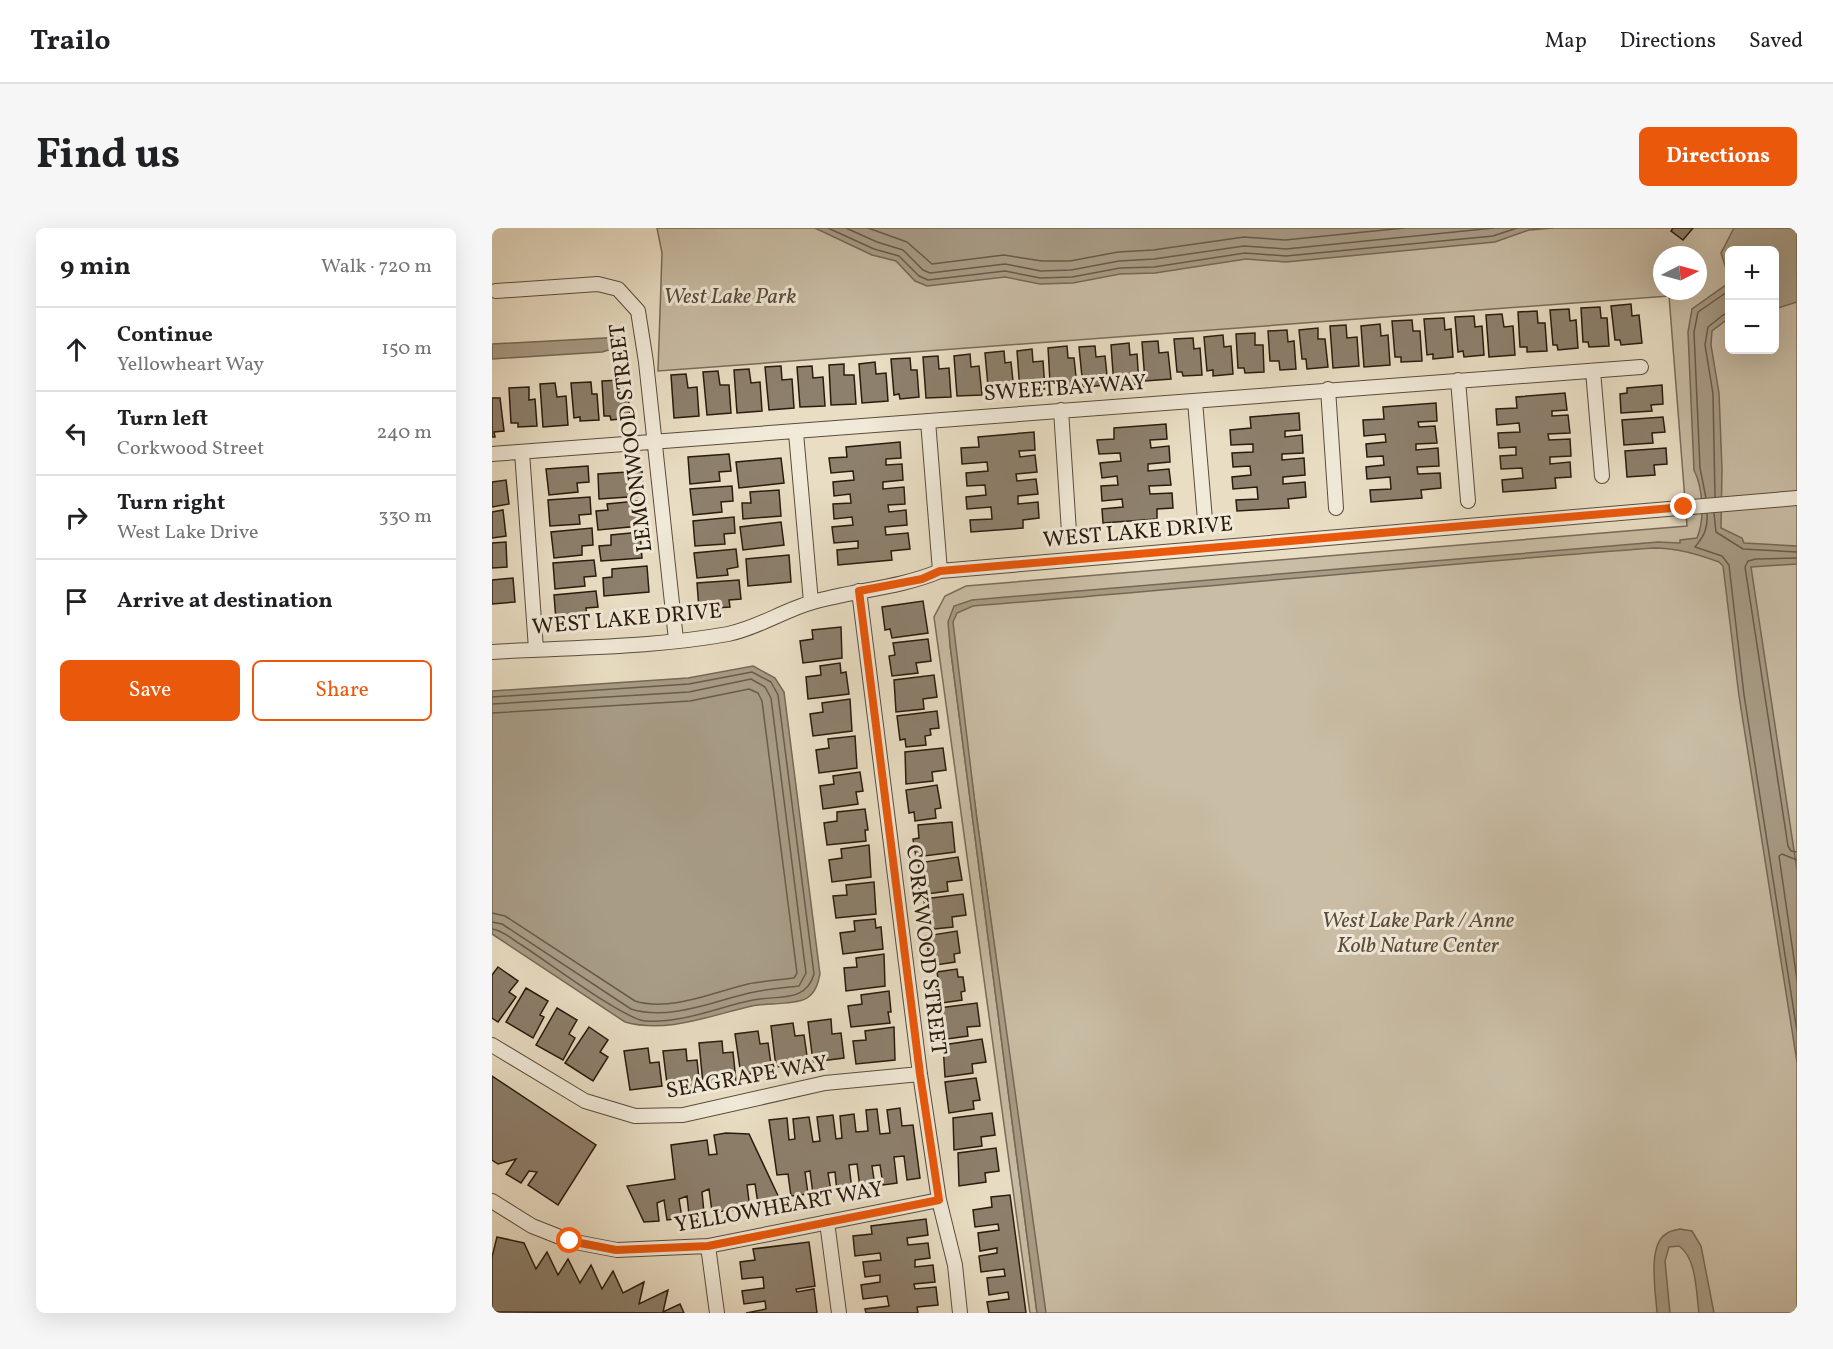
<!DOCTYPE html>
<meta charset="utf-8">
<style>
body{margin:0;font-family:Vollkorn,serif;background:#f6f6f6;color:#202124}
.controls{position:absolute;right:18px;top:18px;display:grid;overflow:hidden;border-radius:9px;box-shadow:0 6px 24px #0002}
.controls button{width:54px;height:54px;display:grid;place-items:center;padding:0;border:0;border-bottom:2px solid #e0e0e0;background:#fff;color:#202124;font:30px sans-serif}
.compass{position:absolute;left:1161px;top:18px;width:54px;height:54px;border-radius:50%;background:#fff;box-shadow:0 6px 24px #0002;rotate:84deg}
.stop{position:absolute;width:18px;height:18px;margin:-14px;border:4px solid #ea580c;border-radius:50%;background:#fff}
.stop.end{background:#ea580c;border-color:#fff;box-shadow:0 2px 6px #0008}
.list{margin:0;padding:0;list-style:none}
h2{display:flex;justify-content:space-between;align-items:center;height:78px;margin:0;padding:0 24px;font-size:26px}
h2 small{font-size:20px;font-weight:400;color:#757577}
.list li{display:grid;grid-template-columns:39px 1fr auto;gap:18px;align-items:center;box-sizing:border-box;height:84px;padding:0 24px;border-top:2px solid #e0e0e0}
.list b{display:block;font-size:22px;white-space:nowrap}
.list p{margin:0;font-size:20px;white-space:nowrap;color:#757577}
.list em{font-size:20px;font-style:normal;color:#757577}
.actions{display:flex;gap:12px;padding:18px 24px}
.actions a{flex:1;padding:14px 0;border:2px solid #ea580c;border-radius:9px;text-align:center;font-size:21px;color:#ea580c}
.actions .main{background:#ea580c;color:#fff}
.icon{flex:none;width:33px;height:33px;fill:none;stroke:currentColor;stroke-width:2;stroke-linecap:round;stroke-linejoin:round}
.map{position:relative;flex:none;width:1305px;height:1085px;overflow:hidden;border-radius:9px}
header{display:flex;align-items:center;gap:36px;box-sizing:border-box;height:84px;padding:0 30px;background:#fff;border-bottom:2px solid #e0e0e0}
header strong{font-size:28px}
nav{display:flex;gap:33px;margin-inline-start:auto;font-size:21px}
.intro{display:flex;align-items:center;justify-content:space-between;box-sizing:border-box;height:144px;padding:0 36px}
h1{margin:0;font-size:42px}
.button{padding:15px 27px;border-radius:9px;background:#ea580c;color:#fff;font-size:21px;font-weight:700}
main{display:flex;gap:36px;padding:0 36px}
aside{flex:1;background:#fff;border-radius:9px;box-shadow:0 6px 24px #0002}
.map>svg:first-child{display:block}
.green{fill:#c9bda5;stroke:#7a6c5a;stroke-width:1.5;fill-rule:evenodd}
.water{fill:#a89c86;stroke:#766856;stroke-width:1.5}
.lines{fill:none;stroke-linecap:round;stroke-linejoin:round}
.shore{stroke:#695c4a;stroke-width:1.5}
.building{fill:#8d806d;stroke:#2a1b0e;stroke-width:1.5}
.minor-casing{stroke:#5a4c3c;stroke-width:16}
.minor{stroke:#f1ead9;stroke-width:14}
.route{stroke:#ea580c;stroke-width:8}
.labels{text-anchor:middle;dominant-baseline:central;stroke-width:6;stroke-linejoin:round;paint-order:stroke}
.park-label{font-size:22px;font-style:italic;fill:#5a4c3b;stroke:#f1ead9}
.street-label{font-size:22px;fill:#2a1b0e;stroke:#f1ead9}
</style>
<header>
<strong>Trailo</strong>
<nav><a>Map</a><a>Directions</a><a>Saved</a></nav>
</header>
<div class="intro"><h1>Find us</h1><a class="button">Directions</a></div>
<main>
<aside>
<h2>9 min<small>Walk · 720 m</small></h2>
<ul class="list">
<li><svg class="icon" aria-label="ahead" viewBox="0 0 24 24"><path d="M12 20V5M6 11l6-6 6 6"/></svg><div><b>Continue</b><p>Yellowheart Way</p></div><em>150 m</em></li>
<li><svg class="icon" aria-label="left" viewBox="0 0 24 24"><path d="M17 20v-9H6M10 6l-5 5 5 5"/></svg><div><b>Turn left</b><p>Corkwood Street</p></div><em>240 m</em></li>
<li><svg class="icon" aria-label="right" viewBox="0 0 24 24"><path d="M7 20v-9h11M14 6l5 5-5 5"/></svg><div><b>Turn right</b><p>West Lake Drive</p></div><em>330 m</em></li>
<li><svg class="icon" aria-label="arrive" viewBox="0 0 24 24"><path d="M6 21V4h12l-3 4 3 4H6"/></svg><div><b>Arrive at destination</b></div></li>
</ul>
<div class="actions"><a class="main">Save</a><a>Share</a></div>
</aside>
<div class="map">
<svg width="1305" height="1085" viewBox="0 0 1305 1085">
<rect width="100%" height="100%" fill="#e9dec4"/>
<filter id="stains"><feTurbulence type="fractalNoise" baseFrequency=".00333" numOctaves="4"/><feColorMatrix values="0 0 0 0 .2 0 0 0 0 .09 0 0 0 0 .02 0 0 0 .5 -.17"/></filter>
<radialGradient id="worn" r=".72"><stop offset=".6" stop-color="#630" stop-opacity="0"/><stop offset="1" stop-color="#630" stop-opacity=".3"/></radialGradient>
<path class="green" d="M165,0H1305V1085H552L458,392V417L545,1085H538L442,389L453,368L474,358L1195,298L1177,68L166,143L170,25ZM1238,22H1282V122H1238ZM1170,27H1206V63H1170Z"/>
<path class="water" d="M323,0H1061L1037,2L1003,14L794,34L754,31L663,45L628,46L581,55L548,56L513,49L435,58L423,53L404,33L380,27Z
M1242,0H1305V74L1283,81L1282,22H1238L1237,90L1220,103L1219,117L1227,165L1230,241L1229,300L1250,310L1252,315L1305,318V336L1259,339L1305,642V834L1247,468L1231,338L1227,334C1205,326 1185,320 1161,320C934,337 708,360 481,378L465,385L461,394L485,592L554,1085H545L458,417L456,394L462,378L480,372L1166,314L1188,315V312L1205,310C1213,291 1211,260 1202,242L1196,104L1200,81L1235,56V44L1229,25Z
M131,109L133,117L110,124L0,131V116Z
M261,438L283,450L292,464L328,746C326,755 324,764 315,770C304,777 274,775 260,778C219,787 175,806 133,794L0,706V463L196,450Z
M1188,1001L1200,1003L1209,1018L1222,1085H1207C1204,1065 1205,1030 1187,1018L1177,1019L1173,1033L1178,1085H1165C1164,1066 1155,1017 1174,1006C1177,1003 1183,1002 1188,1001Z"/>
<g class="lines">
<path class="shore" d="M336,0L382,21L407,28L427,48L436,52L513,43L548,50L580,49L628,40L662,39L753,25L794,28L1001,8L1025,0
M354,0L385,14L411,22L431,42L438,45L513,36L549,43L579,42L627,33L662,31L752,18L794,21L1002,0
M376,0L415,14L440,36L512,27L550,33H578L626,24L661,22L752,9L793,12L912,0
M1223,269L1221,166L1213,117L1216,99L1231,87L1238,85
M1214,270L1208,240L1202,104L1206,84L1238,62
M1222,285L1224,304L1251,321L1305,324
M1215,286C1216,301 1212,308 1203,319L1230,328L1237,337L1252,467L1305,803
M1305,330L1264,331L1256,333L1253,339L1296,618L1299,623L1305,624
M0,469L197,456L260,444L279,454L286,467L322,746C314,775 286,767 261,772C226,779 189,796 153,793C131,791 52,731 28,716C20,711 10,702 0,701
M0,476L197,464L259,451L273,459L279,470L314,745L307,758C291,760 273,761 257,765C220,774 176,793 139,781L10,696L0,694
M0,485L198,473L257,461L266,465L270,473L305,745L302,750C287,752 271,753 256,756C222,764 178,784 143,773L13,688L0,685
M1305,632L1290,626L1287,628L1305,752"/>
</g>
<path class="building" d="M1181,0H1201L1191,12L1179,3Z
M1139,76L1140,88L1147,87L1150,115L1129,117L1128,112H1123L1119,78Z
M1108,79L1109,90H1115L1117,118L1097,119L1096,114H1091L1089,80Z
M1077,81L1078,93L1084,92L1086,120L1066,122L1065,117H1061L1058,82Z
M1045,83L1046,95H1053L1055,123L1035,124V119H1028L1026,84Z
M1010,86L1012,99L1021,98L1023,127L997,129L994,87Z
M982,88L983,99L990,98L992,127L972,129L971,123L966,124L963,89Z
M952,90L953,102L959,101L961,129L941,131V126L935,127L932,91Z
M920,92L921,103H928L930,133L909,134V129H903L900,93Z
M888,96L889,108L896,107L898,137L872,139L869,98Z
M854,97L855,110L865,109L867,138L841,140L838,98Z
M826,100V111H833L836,139L815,141L814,131H810L807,102Z
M795,102L796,114L802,113L804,141L788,142L787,133H778L776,103Z
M763,105V117H771L772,144L753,145L752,140H746L744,106Z
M731,107L732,119L739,118L741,146L721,148V142L715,143L712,109Z
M701,110L702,121L708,120L710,147L691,148L690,144H685L682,111Z
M666,113L667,125L676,124L679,151L653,153L650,114Z
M637,115L638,127L645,126L647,156L622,158L619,117Z
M575,118L576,130H582L585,158L565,159V154H558L556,120Z
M603,118L604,129L613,128L616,157L591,159L587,119Z
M540,121L541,134L551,133L553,161L528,163L525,123Z
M512,123L513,135L519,134L522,163L503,165L502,158H496L493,125Z
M478,126L479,139L487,138L490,167L465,168L462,128Z
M446,128L447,141L457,140L459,169L434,170L431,129Z
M418,130L419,142H425L427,169L408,171L407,166L402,167L399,131Z
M383,134L384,146L394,145L396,173L370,175L367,136Z
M352,136V147H362L364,176L339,177L337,137Z
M289,138L290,152L300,151L302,180L277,182L273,139Z
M320,138L321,150L331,149L333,178L308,179L305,139Z
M257,141L259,155L268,154L270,183L245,185L242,142Z
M226,143L228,157H237L239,185L215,187L211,144Z
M194,146L196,160L205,159L207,188L182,190L179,147Z
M130,152L131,164H136L138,190L119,192L118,188H112L110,153Z
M99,154L100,166H105L107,192L88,193V189L82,190L79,155Z
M63,155L65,169L74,168L76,197L51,199L48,156Z
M1170,157L1171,176L1159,177L1160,183L1129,185L1128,166L1135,165V160Z
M37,159V172L43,171L45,198L26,199V195H19L17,160Z
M1073,165L1075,182L1060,183V188L1076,187L1078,205L1056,206L1057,212L1078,211L1079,228L1058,229V236L1078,234L1079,249L1063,250L1064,260L1011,264L1010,252L1031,250L1030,240L1009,241L1008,228L1024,227V219L1007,220L1006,205L1028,204L1027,195L1005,197L1004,181L1025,180L1024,169Z
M0,170H8L12,203L2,204L3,209H0Z
M944,175L945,193L926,194L927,199L943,198L945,215L924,216V222L946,220L947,238L925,239L926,246L948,245L949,260L929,262L930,270L879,274L878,262L899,261L898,249L875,251L874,239L892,237L891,228L875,229L874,216L894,214L893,206L872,208L871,192L892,191L891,179Z
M807,185L808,202L793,203V209L810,207L811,225L790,226V232L812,230L813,247L791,249V256L813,254L814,269L796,271L797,280L745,283L744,272L766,271L765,259L741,261L740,249L759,247L758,238L741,239L740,225L761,224V216L739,217L738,202L759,200L758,189Z
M1171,189L1173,204L1160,205L1161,215L1132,217L1130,192Z
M674,196L675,211L658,212L659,220L677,218L678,234L656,236V243L677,241L679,257L657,258L658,266L680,265L681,280L665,281V291L611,295L610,281L631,279L630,271L610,273L609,258L626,257L625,248L610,250L608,235L629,233L628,225L607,226L605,212L622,211V200Z
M542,204L543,222L527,223L528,229L543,227L545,244L524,246L525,253L544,251L546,266L526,268V276L546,274L547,290L531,292V300L479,304L478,292L500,291L499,279L475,281L474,269L494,267L493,257L475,258L474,245L496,243L495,234L470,236L469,220L487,219L486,209Z
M408,214L409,230L394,231V237L410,236L411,252L391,254V261L412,259L413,276L396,277L397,284L414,282L415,297L393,299L394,307L416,305L418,321L399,323L400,332L346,337L345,322L366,320V313L342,315L340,299L361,297L360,289L342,291L341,276L359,275L358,266L342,268L341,254L362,252L361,243L339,245L337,230L355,229L354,219Z
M1174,220L1175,236L1162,237L1163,247L1135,249L1133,223Z
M237,226L239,243L227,244L228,253L198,256L196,229Z
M289,230L292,255L247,260L244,234Z
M96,238L97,254L85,255L86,264L57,267L54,241Z
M150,243L151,268L107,271L106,246Z
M14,252L17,276L0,279V254Z
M240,258L241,273L229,274L230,284L201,287L198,261Z
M287,262L289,288L251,291L250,275H259L258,264Z
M98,269L99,286L87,287L88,296L58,298L56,272Z
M145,273L148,298L106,302L104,283L116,282L115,276Z
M11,282L14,308L0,310V284Z
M242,289L243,305L232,306L233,316L203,318L201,293Z
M289,294L292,317L251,322L248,299Z
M100,300L101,317L90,318V327L62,330L59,304Z
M148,304L150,330L109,333L107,318L119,317V307Z
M14,314L15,339L0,340V315Z
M244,321L246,339L235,341L236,347L205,350L202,325Z
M297,327L299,354L256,358L254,331Z
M102,332L104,348L92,349L93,358L63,361L61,335Z
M155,338L157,364L112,368L111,350L120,349V341Z
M21,350L23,374L0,376V352Z
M247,352L249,371L237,372L238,379L207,381L205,355Z
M104,363L106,379L94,380L95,390L64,392L62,367Z
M431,373L436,405L400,410L398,401L393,402L390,379Z
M349,399L350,430L311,435L308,413L321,411L320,402Z
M436,411L439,433L424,435L426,445L400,448L397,428L403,427L401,415Z
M348,435L349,445L354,444L357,466L316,471L314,449L329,447L328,438Z
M442,447L445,469L431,471L432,481L404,484L402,452Z
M358,471L360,503L321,508L318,486L331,484L330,475Z
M445,483L447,500L438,501L439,507L433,508L434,517L414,519L413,511L408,512L405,488Z
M363,508L365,540L327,545L324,522L337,520L336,511Z
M451,520L454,542L440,544L441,553L414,556L413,524Z
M368,544L371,563L364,564L366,576L331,581L328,558L342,556L341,548Z
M445,557L449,580L443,581L444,590L423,593L422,584L417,585L414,562Z
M373,581L376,602H373L374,613L335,617L332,595L345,593V584Z
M460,594L463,624L424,629L421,611L427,610L426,597Z
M377,617L379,649L340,654L337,632L350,630L349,621Z
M466,629L470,652L455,654L456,663L428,667L425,645H428L426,635Z
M382,654L384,686L344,690L341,668L355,667L354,657Z
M471,666L474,687L460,689L461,699L433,702L432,671Z
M383,691L384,700L389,699L391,721L351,726L348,705L363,703L362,693Z
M465,703L468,725L462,726L463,734L444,737L443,728L437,729L434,708Z
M392,726L393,758L354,763L352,740L365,739L364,730Z
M6,739L26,753L17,764L24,769L6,794L0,790V747Z
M465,741L466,749H471L473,763L469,764L470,772L443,776L440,758L447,757L445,744Z
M34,760L56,773L48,787L52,789L41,810L14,794Z
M397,763L399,784H396L398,795L359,799L356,778L370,776L369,767Z
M485,775L488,798L475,799L476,808L448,812L447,780Z
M65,780L85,792L77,806L83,810L71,832L44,817Z
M339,791L340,806L349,805L352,830L321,834L316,794Z
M301,795L303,808L312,807L316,835L284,839L279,798Z
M97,799L116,812L108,824L116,829L101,853L73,835Z
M402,799L403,832L364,836L361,813L374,812L373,803Z
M266,803L268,816L276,815L280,843L249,847L243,806Z
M490,811L494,834L480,836L481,845L453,849L451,817Z
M230,813L231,825L241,824L244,853L211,856L207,815Z
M156,820L158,835L167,834L170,858L138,862L132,823Z
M194,821L195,833L205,832L208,860L176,864L171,823Z
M0,848L104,917L66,977L36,957L45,944L37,943L29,955L14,946L24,931L6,936L0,932Z
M484,850L488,872L481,873L482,881L457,885L453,854Z
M408,880L410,898L421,897L428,950L415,952L412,928L402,929L405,955L391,957L388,937L380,938L383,958L368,960L365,936L357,937L360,962L345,964L343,944L336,945L339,963L321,966L318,943L313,944L316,966L299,968L296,946L285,947L277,892L295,890L297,912L303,911L301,891L317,889L321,914L328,913L325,889L341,887L344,911L350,910L348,888L362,886L364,904L376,903L374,882L385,881L388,906L398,905L395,882Z
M500,885L503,907L489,909L490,918L462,922L461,890Z
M234,905L257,906L289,974L266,976L263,956L255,957L258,981L220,984L217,961L210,964L212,985L197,987L195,968L187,971L190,990L175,992L172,972L165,975L167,993L152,994L135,958L183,951L179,917L215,912L217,927L225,926L222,907Z
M504,920L507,943L493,945L494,954L467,958L466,925Z
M518,967L534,1085H497L495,1074L517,1071L516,1064L497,1067L495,1050L513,1048L512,1041L489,1044L487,1028L505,1025V1020L488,1023L486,1005L507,1002L506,996L483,999L481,982L500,979L499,969Z
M434,991L436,1007L415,1010L416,1017L436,1015L438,1030L423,1032V1039L441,1037L443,1054L422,1056L423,1061L444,1059L446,1077L425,1079L426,1085H374L373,1081L397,1078L395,1068L371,1071L369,1057L388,1054V1047L373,1049L371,1034L389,1032L388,1025L363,1028L361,1008L380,1006L379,998Z
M5,1009L32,1015L44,1041L55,1024L66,1047L76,1031L88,1055L99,1037L110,1061L121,1043L131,1065L152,1054L147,1076L176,1062L171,1084L188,1076L192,1085L0,1084V1029Z
M317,1014L323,1058L304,1061L305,1064L322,1061L325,1085H254L274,1081L273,1073L252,1076L250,1063L272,1060L271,1049L250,1051L248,1034L263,1032L261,1021Z"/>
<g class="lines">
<defs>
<path id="minor" d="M4,63L106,56L126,61L146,83L154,134L184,412
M1101,143L1110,248
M966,152L976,273
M836,161L844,280
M703,173L713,292
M569,182L577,304
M436,193L448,343
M304,205L319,374
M30,224L44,421
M0,226L1149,139
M367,363L428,846L447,972L463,1037L468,1085
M0,424C78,419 159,420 236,406C266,400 292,382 321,374C363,362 408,360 448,343L1305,270
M0,817L93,873L143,888L191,887L333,855L428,846
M0,973L40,998L78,1013L125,1022L216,1018L447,972
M335,994L347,1085
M216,1018L225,1085"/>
</defs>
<use href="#minor" class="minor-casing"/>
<use href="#minor" class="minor"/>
</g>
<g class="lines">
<path class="route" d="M78,1013L124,1022L216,1018L447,972L428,846L367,363L430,351L448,343L1192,279"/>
</g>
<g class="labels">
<g class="park-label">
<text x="238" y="69">West Lake Park</text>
<text x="926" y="693">West Lake Park / Anne<tspan x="926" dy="25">Kolb Nature Center</tspan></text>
</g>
<g class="street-label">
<text transform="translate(573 161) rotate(-4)">SWEETBAY WAY</text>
<text transform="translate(140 210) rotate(-97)">LEMONWOOD STREET</text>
<text transform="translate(646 305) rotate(-5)">WEST LAKE DRIVE</text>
<text transform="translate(135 392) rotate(-5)">WEST LAKE DRIVE</text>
<text transform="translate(433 722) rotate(83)">CORKWOOD STREET</text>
<text transform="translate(255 850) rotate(-10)">SEAGRAPE WAY</text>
<text transform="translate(287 980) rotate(-10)">YELLOWHEART WAY</text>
</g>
</g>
<rect width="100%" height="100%" filter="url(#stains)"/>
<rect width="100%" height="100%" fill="url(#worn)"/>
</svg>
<div class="controls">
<button>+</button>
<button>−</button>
</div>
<svg class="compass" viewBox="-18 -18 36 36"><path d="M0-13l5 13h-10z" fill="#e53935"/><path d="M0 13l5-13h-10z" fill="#757577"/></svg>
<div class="stop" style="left:78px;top:1013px"></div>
<div class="stop end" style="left:1192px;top:279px"></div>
</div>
</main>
